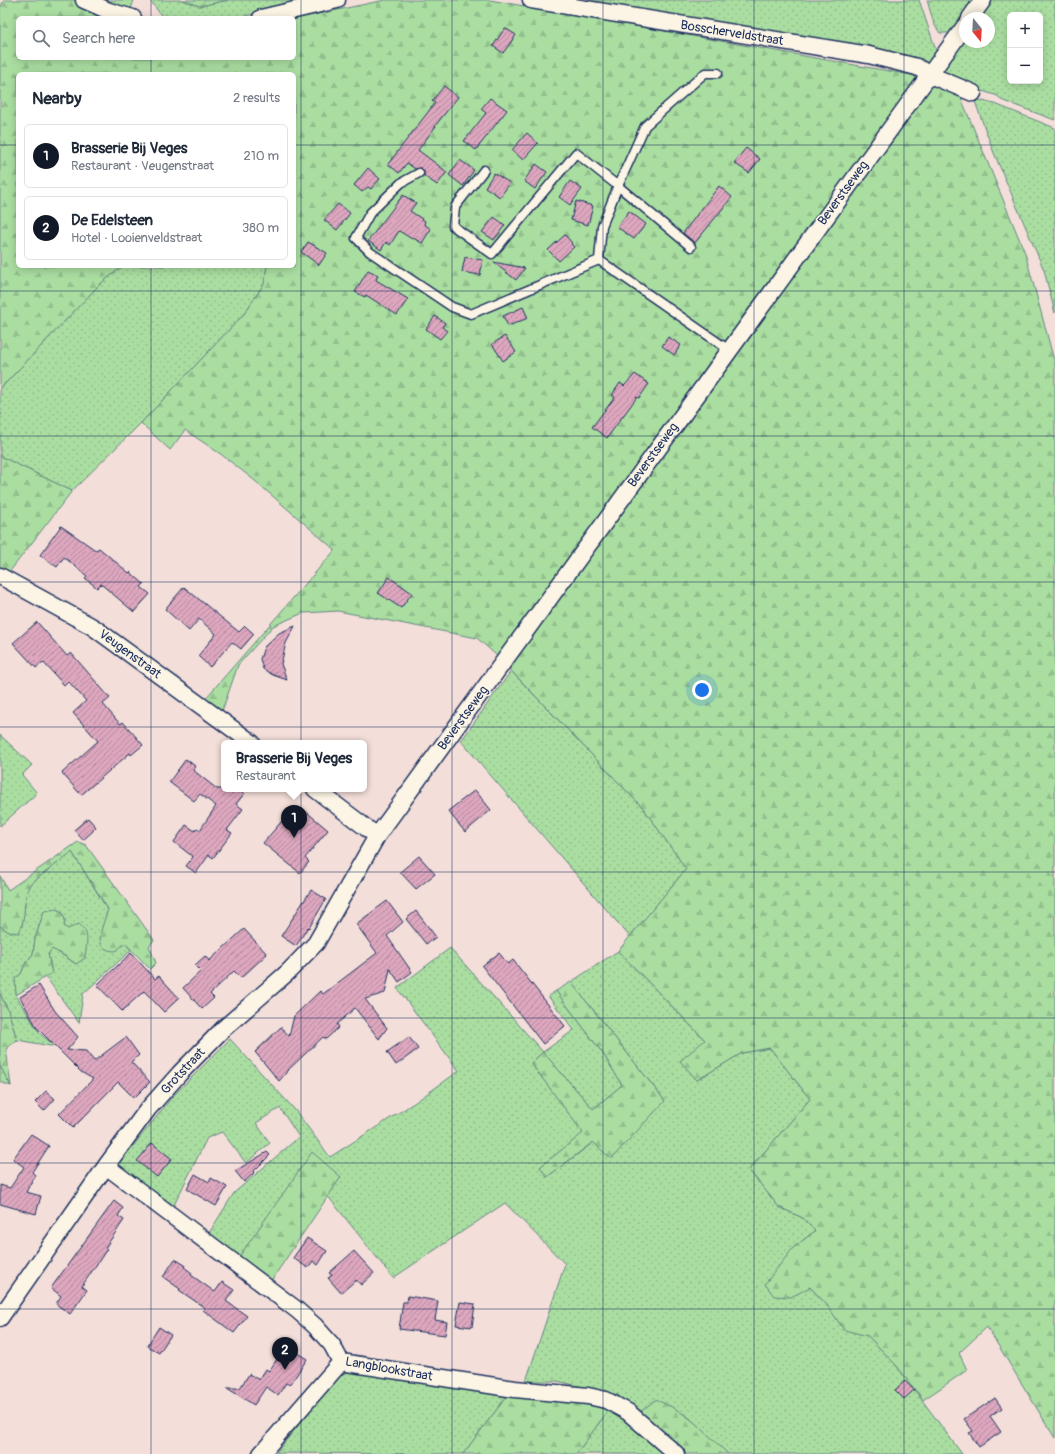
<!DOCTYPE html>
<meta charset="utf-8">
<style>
body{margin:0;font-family:Pangolin,sans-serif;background:#f6f6f7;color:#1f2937}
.controls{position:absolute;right:12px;top:12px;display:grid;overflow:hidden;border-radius:6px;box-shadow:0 2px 10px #0003}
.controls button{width:36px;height:36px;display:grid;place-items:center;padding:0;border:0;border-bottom:1px solid #e0e1e3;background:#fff;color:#1f2937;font:20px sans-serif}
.compass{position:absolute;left:959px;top:12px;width:36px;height:36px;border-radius:50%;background:#fff;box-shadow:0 2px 10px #0003;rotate:162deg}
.you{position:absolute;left:702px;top:690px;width:14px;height:14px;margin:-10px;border:3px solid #fff;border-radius:50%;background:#1a73e8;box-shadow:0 0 0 6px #1a73e833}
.badge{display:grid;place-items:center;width:26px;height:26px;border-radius:50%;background:#111827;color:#fff;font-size:13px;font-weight:700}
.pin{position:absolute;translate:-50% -33px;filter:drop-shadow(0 1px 2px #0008)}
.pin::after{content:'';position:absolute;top:21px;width:14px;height:12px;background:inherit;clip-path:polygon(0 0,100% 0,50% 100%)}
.popup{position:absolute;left:221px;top:740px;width:146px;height:52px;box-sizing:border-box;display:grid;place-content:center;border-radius:6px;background:#fff;filter:drop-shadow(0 1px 3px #0005);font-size:13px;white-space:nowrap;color:#747a83}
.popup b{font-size:15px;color:#1f2937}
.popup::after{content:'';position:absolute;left:50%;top:100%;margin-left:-8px;border:8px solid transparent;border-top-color:#fff}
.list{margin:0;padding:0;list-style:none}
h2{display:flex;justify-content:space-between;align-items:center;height:52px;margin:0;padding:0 16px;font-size:17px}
h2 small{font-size:13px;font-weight:400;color:#747a83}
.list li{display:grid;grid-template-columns:26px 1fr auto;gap:12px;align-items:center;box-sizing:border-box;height:64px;margin:0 8px 8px;padding:0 8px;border:1px solid #e0e1e3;border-radius:6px}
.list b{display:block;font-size:15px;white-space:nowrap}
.list p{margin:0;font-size:13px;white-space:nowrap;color:#747a83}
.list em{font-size:13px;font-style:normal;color:#747a83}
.icon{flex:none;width:22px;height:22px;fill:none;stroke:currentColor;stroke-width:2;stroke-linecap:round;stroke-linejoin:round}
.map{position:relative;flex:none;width:1055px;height:1454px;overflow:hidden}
.search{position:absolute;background:#fff;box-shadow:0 2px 10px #0003;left:16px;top:16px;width:280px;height:44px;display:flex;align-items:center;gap:10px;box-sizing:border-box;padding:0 14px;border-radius:6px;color:#747a83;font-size:15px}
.panel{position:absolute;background:#fff;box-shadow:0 2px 10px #0003;left:16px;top:72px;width:280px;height:196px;border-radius:6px}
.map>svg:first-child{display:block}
.grass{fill:url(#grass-dots);stroke:#628680;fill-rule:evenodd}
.forest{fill:url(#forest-firs);stroke:#628680}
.building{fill:url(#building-hatch);stroke:#1b2f5e}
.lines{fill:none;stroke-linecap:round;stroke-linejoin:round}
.service-casing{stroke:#1b2f5e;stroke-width:11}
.minor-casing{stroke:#1b2f5e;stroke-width:19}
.service{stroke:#fcf5e5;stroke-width:8}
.minor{stroke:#fcf5e5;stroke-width:16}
.grid{fill:none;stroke:#1b2f5e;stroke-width:1;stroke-opacity:0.55}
.labels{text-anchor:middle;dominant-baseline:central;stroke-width:3;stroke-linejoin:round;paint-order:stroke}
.street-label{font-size:13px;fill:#1b2f5e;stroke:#fcf5e5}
</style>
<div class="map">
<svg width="1055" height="1454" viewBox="0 0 1055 1454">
<defs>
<pattern id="grass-dots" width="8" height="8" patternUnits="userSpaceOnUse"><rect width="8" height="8" fill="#aadea1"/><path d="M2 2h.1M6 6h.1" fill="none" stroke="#92bf8d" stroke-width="1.8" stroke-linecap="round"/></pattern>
<pattern id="forest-firs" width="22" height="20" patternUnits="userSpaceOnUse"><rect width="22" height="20" fill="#aadea1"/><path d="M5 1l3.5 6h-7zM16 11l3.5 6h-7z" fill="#92bf8d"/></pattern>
<pattern id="building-hatch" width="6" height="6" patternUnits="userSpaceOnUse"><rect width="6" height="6" fill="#dda7be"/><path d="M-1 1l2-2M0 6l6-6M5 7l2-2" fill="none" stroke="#b2889e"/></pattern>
</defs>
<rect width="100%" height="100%" fill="#f3ded9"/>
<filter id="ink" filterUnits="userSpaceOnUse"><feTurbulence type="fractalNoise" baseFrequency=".025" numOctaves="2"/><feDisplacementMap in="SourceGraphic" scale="8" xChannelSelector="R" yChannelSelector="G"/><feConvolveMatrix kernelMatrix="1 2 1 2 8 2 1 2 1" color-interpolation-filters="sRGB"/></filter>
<g filter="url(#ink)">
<path class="grass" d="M150,0H183L200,6L228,0H316L236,18H163Z
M577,0H919L936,50L934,58L928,65Z
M927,0H976L952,33H940L934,24Z
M989,0H1055V120L1001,100L998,96L976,89L940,72L965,34V42H989V18H977ZM1010,15H1040V81H1010Z
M974,99L995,104L1055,128V313L1044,270L994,153Z
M123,266H267L264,284L244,314L141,423L72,491L0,456V417L2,414L0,413V389L99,285Z
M511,671L644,809L686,869L630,937L461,741Z
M0,735L32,765L22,775L37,793L0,826Z
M72,852L108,910L100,936L125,943L131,950L83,994L79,1023L46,977L52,973L48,954L52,948L76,964L68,929L64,926L65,920L62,912L56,909L44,911L35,939L33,954L25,964L21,974L16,995L40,1034L54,1045L51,1046L17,1040L8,1010L0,994V926L9,932L22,926L27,889L30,884Z
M450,948L543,1052L574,1030L548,996L556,991L604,1055L622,1085L593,1109L543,1052L531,1063L584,1133L540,1167L547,1177L594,1142L665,1101L571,982L618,951L705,1040L697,1080L742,1053L770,1048L810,1099L749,1170L779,1207L803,1218L815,1231L793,1248L810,1287L827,1305L844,1329L868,1336L896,1365L962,1454H728L685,1414L639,1413L618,1395L557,1381H526L565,1264L505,1203L393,1278L327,1195L340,1177L239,1257L209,1233L234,1193L299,1137L280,1108L256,1123L270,1143L246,1163L222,1132L207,1138L172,1209L118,1165L173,1096L230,1039L295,1110L330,1157L414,1103L459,1071L397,988Z
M0,1066L11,1086L0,1082Z
M349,1372L507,1396L463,1454L276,1453L339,1375Z
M608,1411L630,1423L665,1454H576Z"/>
<path class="forest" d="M4,0H134L128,18H18V58H294V19L385,0H490L911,75L959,93L1025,253L1055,364V1438L987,1327L959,1353L967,1370L923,1400L896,1365L868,1336L844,1330L827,1305L810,1287L791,1297L774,1296L765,1284L793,1248L815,1231L803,1218L779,1207L749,1170L810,1099L770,1048L742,1053L697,1080L680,1061L705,1040L618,951L686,869L644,809L496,655L477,638L338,611L303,613L273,626L238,665L222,711L205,699L335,550L254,480L222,455L185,430L170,450L141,423L244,314L264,284L267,266H294V74H18V266H123L99,285L0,389V8Z
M183,0H228L200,6Z
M0,456L72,491L7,575L0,571Z
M78,842L86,845L154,940L149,946L156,963L150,969L125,943L116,951C89,951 104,924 108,909L72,852L30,884C22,899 27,917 19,933L9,932L0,926V876L8,890Z
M56,909L62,912L65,920L64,926L68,929L79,924C91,934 86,944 85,958L76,964L65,956L52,949L48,954L52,973L16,995L15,978L21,974L25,964L33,954L35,939L44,911Z
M571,982L665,1101L611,1159L593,1142L547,1177L540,1167L583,1133L531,1063L543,1052L593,1109L622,1085L604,1055L556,991Z
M0,994L8,1010L17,1040L6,1049L11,1086L0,1066Z
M312,1152L341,1177L271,1281L239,1257Z
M507,1396L593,1405L608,1411L576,1454H463Z
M655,1400C685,1409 706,1433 728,1454H683L639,1413Z"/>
<path class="building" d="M505,28L516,35L503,53L493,46Z
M444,86L458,97L435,126H436L418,150L447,172L437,185L424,176V171L421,168L415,169L407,163L399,173L388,164L435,103L432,101Z
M490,98L507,110L476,150L464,141L486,113L481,109Z
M527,133L538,143L523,160L512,150Z
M746,148L760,159L749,173L734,163Z
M460,160L474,170L463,186L449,175Z
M536,164L547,172L535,189L524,181Z
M368,168L380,179L371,189L368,187L362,192L354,185Z
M494,173L510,183L500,197L485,187Z
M570,181L582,189L570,205L559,197Z
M719,186L732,197L695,243L683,233Z
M403,195L416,203L410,211L425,221L424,224L431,229L422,243L413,238L412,239L399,231L390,245L386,242L381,250L368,241Z
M576,201L593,206L588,225L571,220Z
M338,204L350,213L337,230L324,220Z
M629,211L646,224L634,239L617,227Z
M494,217L505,225L494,240L482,232Z
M565,235L572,243L571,244L574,247L559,261L548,250Z
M308,242L327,253L319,265L301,252Z
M465,257L483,260L480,275L462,272Z
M493,262L525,268L516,280Z
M368,270L378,275L376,280L408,299L397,315L366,295L365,297L355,292Z
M523,307L528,318L508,326L503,316Z
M435,316L445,323L442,327L447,331L440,339L426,329Z
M505,336L516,352L503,361L492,344Z
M668,337L681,345L674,355L662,346Z
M635,374L649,384L639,398L637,397L607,438L592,427L615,397L612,395L620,383L624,386Z
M61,526L94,549L96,550L99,548L129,573L130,572L144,584L141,587L150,594L134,612L101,584L97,588L85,578L87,576L64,557L57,567L40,555Z
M389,577L412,593L401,608L378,593Z
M184,587L239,632L245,626L254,634L241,649L232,642L210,667L198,656L216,634L199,619L189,631L165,609Z
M37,622L67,656L71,653L78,661L110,698L103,704L120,724L123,722L143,745L131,755L130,753L81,795L62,773L98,741L73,713L86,701L68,681L64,685L43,662L36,668L13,643Z
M295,626L286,643L281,664L287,680L273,675L263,669L260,659L264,647L279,633Z
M186,759L195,766L193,770L217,789H238L244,794L236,804L243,809L227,830L232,833L213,858L209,855L196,873L186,866L193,857L174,842L186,825L195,831L197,828L200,830L216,806L200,794L194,801L169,782Z
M475,790L491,810L465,832L448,811Z
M303,809L328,830L305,858L309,862L300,873L263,843L288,814L296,818Z
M88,818L96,827L93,830V831L83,840L74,830Z
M419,856L435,874L416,889L400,872Z
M311,890L326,899L309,928L308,927L296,946L281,936Z
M387,901L403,922L387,936L412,972L399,982L390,969L385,993L365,999L387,1028L379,1039L355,1008L337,1024L339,1027L326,1039L323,1037L286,1072V1073L279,1081L255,1052L281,1027L289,1036L294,1016L320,991L323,994L377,953L356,924Z
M416,911L436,937L426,944L406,919Z
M244,929L267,954L241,978L234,971L210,994L214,998L202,1009L183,988L201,971L195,965L205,956L209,961Z
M131,953L155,979L159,976L179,998L164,1012L144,991L122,1011L97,985Z
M499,953L508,964L513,960L565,1026L543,1044L482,966Z
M39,985L55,1011L78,1037L67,1050L86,1051L94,1061L126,1037L139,1055L131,1062L150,1082L134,1098L118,1082L73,1128L59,1114L93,1079L81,1072L37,1028L20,997Z
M409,1037L418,1049L396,1065L387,1052Z
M46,1091L55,1099L44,1111L35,1102Z
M31,1134L49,1146L32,1172L35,1175L26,1192L41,1196L36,1214L0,1204V1185L10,1188L24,1167L13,1159Z
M152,1143L172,1159L157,1177L137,1161Z
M267,1152L270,1155L253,1172L254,1173L244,1182L235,1171Z
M195,1174L209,1182L211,1178L227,1187L216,1206L187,1189Z
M114,1201L123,1208L118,1216L124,1220L105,1248L107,1249L82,1286L87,1290L70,1314L56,1304L61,1296L51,1288Z
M307,1238L327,1251L318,1265L313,1261L308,1268L293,1258Z
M354,1251L374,1273L361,1285L356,1280L341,1293L328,1278L332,1275L329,1273Z
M175,1259L185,1265L184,1267L192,1273L191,1275L215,1292L222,1282L234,1290L226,1301L247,1316L234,1333L203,1310L205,1308L179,1290L180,1289L163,1277Z
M408,1296L438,1301L435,1320L447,1322L445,1335L399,1329L403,1302H407Z
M460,1302L475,1304L472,1327L456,1325Z
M159,1327L171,1335L159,1353L147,1346Z
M286,1346L307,1359L290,1385L286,1383L278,1395L266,1387L254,1405L227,1388H240L249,1374L259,1380L266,1369L269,1371Z
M905,1381L914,1390L904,1399L895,1390Z
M995,1398L1002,1408L990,1416L1001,1432L979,1447L969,1433L973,1431L964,1419Z"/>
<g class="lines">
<defs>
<path id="service" d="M484,170L455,207L453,226L492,254L576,153L618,186L602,226L599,260L729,350
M419,173L401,183L370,213L356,238L370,252L452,307L471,314L599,260
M691,247L618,186L645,126L705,73H718"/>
<path id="minor" d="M84,0L109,11L133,18
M531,0L869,55L917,67L930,75L973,93
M261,18L337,0
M970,18L983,0
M0,576L93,627L252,743
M315,789L377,836
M106,1166L297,1310L315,1326L332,1345L341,1362
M0,1318L106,1166L148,1109L180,1073L223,1029L287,973L316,943L377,836L965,26
M341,1362L515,1389L588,1396L606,1400L628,1412L676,1454
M261,1454L341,1362"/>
</defs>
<use href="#service" class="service-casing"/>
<use href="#minor" class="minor-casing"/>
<use href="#service" class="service"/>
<use href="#minor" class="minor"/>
</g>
</g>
<path class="grid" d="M151,0V18M301,0V1454M452,0V1454M603,0V1454M754,0V1454M904,0V1454M151,58V74M0,145H18M294,145H1055M151,266V1454M0,291H1055M0,436H1055M0,582H1055M0,727H1055M0,872H1055M0,1018H1055M0,1163H1055M0,1309H1055"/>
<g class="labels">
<g class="street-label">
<text transform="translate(732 33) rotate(9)">Bosscherveldstraat</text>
<text transform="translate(843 193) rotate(-54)">Beverstseweg</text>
<text transform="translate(653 455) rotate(-54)">Beverstseweg</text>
<text transform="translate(130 654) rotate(36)">Veugenstraat</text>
<text transform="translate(463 718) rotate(-54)">Beverstseweg</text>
<text transform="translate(183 1071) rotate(-47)">Grotstraat</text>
<text transform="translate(389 1369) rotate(10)">Langblookstraat</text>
</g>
</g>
</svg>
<div class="controls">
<button>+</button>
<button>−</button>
</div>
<svg class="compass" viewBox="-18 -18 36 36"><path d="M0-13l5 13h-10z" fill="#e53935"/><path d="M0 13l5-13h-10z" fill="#747a83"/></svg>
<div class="you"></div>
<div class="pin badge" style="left:294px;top:838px">1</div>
<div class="popup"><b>Brasserie Bij Veges</b>Restaurant</div>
<div class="pin badge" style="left:285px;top:1370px">2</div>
<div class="search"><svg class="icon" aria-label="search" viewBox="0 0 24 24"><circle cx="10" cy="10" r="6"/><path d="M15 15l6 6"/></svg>Search here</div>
<section class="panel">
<h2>Nearby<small>2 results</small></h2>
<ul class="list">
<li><span class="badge">1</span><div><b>Brasserie Bij Veges</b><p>Restaurant · Veugenstraat</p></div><em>210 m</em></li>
<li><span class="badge">2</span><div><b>De Edelsteen</b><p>Hotel · Looienveldstraat</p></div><em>380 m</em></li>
</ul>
</section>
</div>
